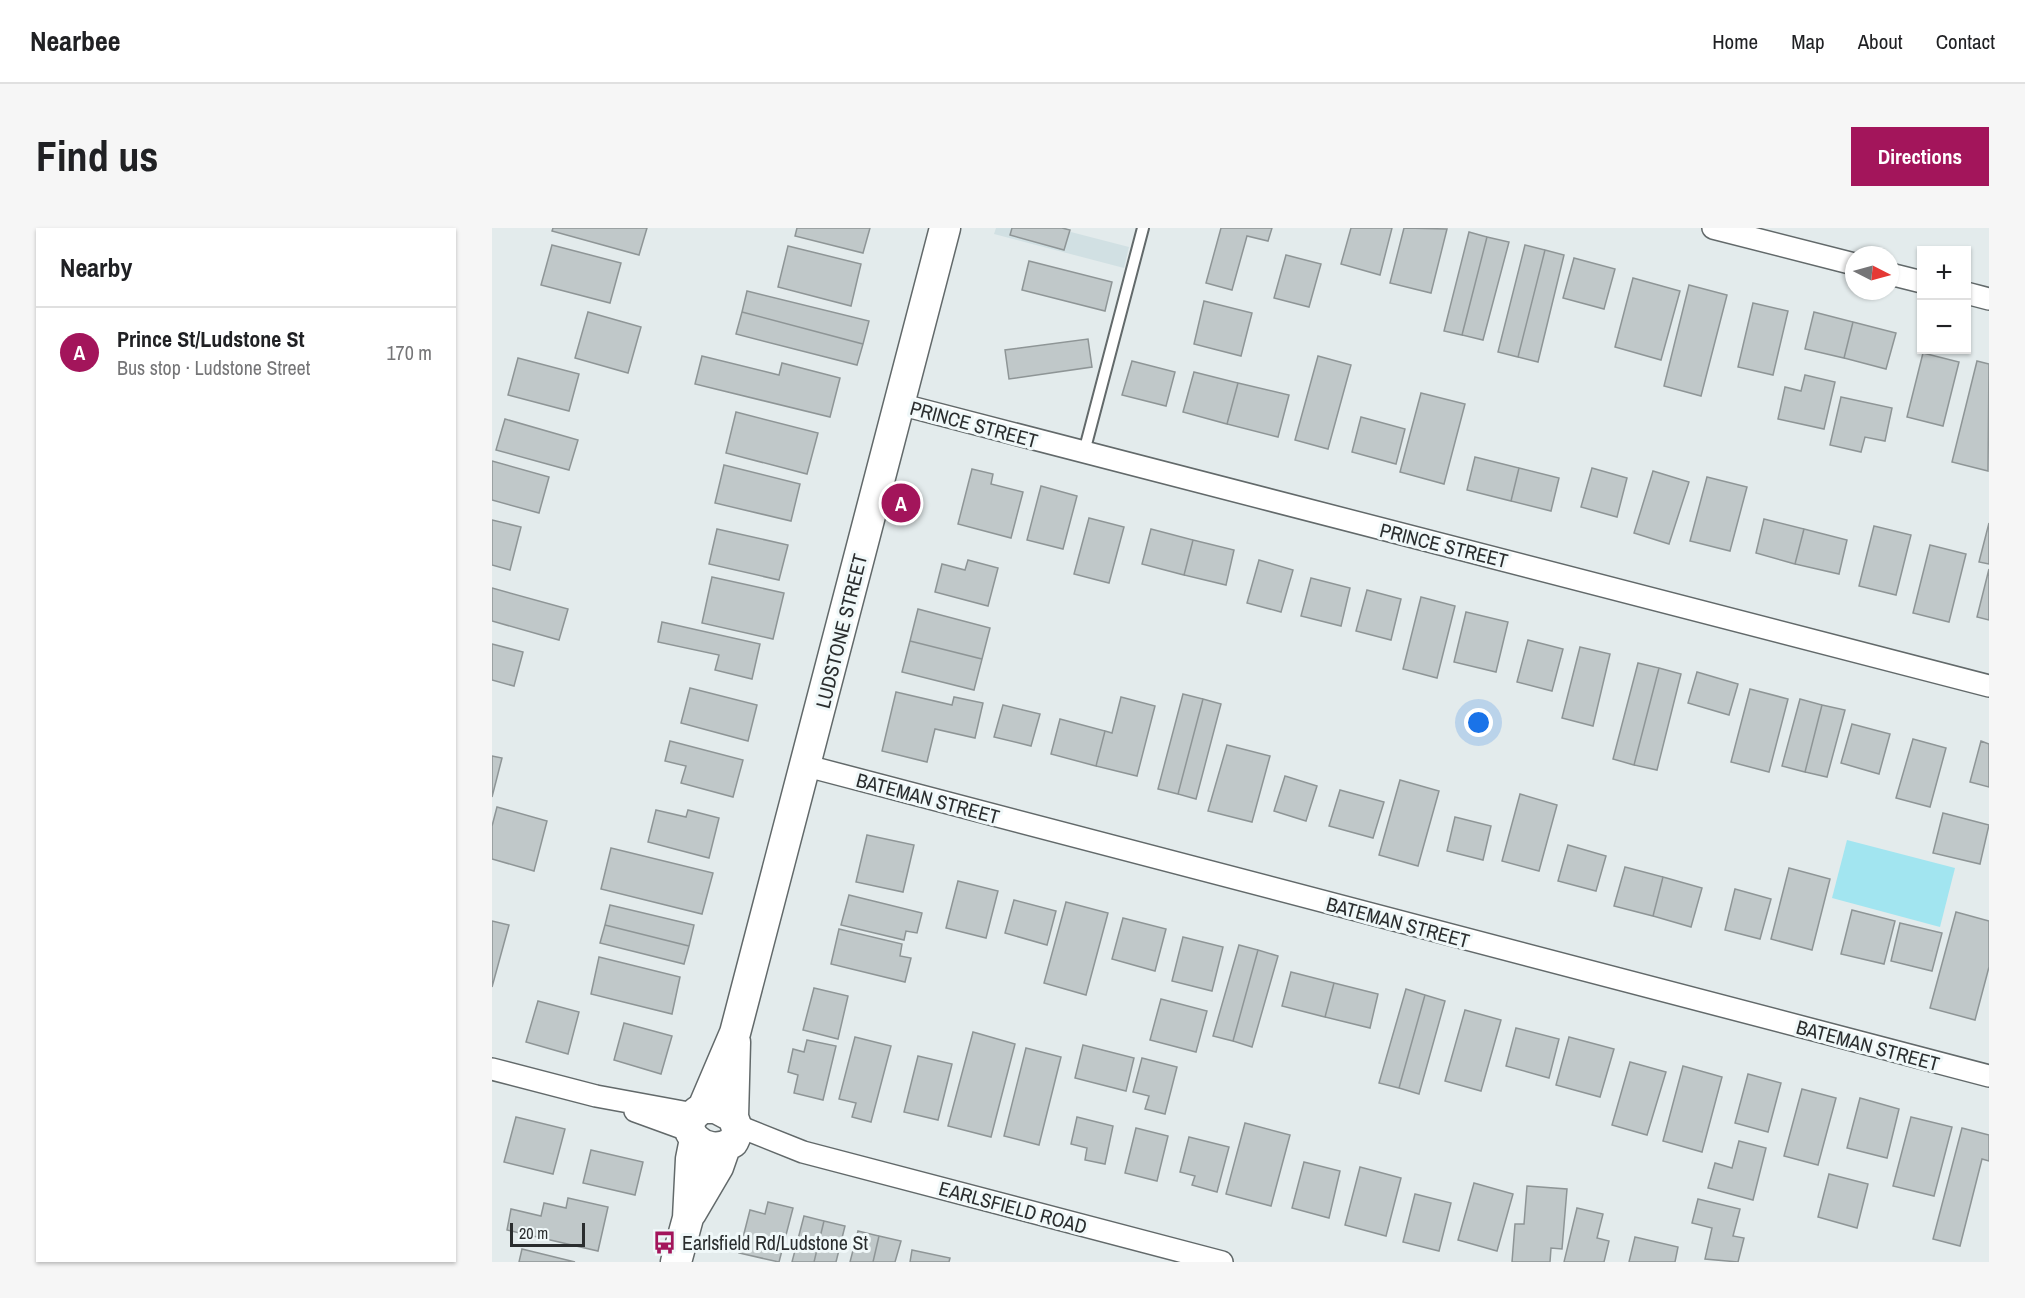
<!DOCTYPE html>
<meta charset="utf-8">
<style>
body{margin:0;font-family:"Archivo Narrow",sans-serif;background:#f6f6f6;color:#202124}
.controls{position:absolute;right:18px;top:18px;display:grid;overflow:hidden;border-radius:0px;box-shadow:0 2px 4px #0004}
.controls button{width:54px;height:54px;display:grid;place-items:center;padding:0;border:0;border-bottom:2px solid #e0e0e0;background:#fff;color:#202124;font:30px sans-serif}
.compass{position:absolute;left:1353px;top:18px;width:54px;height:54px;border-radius:50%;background:#fff;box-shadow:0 2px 4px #0004;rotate:96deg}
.scale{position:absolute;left:18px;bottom:15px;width:75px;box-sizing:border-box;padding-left:6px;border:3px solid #2a2d2e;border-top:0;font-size:16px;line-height:21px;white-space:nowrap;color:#2a2d2e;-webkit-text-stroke:4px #f0f8f9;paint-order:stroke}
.you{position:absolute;left:987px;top:495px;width:21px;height:21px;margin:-15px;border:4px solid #fff;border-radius:50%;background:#1a73e8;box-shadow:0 0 0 9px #1a73e833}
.badge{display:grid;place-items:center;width:39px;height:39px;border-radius:50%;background:#a3155b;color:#fff;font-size:20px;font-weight:700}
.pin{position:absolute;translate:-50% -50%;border:3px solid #fff;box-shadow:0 2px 6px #0006}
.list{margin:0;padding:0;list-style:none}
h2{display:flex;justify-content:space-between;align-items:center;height:78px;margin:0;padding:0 24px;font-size:26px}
h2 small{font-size:20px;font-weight:400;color:#757577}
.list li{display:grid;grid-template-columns:39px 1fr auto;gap:18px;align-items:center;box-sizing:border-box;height:90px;padding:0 24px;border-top:2px solid #e0e0e0}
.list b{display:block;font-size:22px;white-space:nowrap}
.list p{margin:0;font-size:20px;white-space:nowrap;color:#757577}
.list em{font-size:20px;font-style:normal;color:#757577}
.map{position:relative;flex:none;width:1497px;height:1034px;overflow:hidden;border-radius:0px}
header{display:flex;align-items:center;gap:36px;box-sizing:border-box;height:84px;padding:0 30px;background:#fff;border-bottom:2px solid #e0e0e0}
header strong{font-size:28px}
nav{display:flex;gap:33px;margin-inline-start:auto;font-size:21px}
.intro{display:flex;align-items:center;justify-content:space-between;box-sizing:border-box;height:144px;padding:0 36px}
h1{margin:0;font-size:42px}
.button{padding:15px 27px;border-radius:0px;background:#a3155b;color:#fff;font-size:21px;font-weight:700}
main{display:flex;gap:36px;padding:0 36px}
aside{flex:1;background:#fff;border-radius:0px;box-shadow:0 2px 4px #0004}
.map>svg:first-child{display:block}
.built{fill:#d1e0e3}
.green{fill:#a2e5f0}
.building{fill:#c0c8c9;stroke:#8e9596;stroke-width:1.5}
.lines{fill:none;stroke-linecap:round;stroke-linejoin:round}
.lane-casing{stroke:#62696a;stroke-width:14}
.street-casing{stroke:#62696a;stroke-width:24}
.secondary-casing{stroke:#62696a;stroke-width:33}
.lane{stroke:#fff;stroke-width:10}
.street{stroke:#fff;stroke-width:21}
.secondary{stroke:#fff;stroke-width:30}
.labels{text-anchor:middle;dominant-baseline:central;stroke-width:6;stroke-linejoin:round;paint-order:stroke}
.street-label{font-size:20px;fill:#2a2d2e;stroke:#f0f8f9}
.poi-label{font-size:20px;fill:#2a2d2e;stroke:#f0f8f9;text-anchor:start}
</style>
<header>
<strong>Nearbee</strong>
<nav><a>Home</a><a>Map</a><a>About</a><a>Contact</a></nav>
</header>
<div class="intro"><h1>Find us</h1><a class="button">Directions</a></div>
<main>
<aside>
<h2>Nearby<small></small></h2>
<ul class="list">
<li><span class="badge">A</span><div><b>Prince St/Ludstone St</b><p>Bus stop · Ludstone Street</p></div><em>170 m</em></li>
</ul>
</aside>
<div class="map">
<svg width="1497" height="1034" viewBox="0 0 1497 1034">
<rect width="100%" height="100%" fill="#e3ebec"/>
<path class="built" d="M504,0H575V3L637,19L632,40L502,6Z"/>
<path class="green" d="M1355,612L1463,640L1448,699L1340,670Z"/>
<path class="building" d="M61,0H155L147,27L60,3Z
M305,0H378L371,25L303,8Z
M520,0H570L578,2L572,22L518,7Z
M729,0H780L776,13L755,8L740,62L714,55Z
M859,0H900L888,47L849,36Z
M912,0L955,1L939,65L898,55Z
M977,4L995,9L970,107L952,103Z
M995,9L1017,14L991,112L970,107Z
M60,17L129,35L118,75L49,57Z
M1033,17L1053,22L1026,129L1006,124Z
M296,18L369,36L359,78L286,59Z
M1053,22L1072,27L1046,134L1026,129Z
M794,27L829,36L817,79L782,70Z
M1082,30L1123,41L1112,81L1071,70Z
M537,33L620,54L613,83L530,62Z
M1141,50L1188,63L1169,132L1123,119Z
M1197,57L1235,67L1209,168L1172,158Z
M255,63L377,93L371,116L250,84Z
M712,73L760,85L749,128L702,116Z
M1261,75L1296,83L1281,147L1246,139Z
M96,84L149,99L136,145L83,130Z
M250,84L371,116L365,137L244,106Z
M1322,84L1361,94L1352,130L1313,121Z
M1361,94L1404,105L1394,141L1352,130Z
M596,111L600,139L517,151L513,122Z
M1431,125L1467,134L1451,198L1415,189Z
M210,128L287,147L290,135L348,150L338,189L203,156Z
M826,128L859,137L836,221L803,212Z
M26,130L87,146L77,183L16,167Z
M640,133L683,144L674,178L630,167Z
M1485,133L1497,136L1496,243L1460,234Z
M702,144L746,155L735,196L691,184Z
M1313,147L1343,154L1332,201L1286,191L1293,159L1309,163Z
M746,155L797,167L786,209L735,196Z
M929,165L973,176L952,256L908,244Z
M1349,169L1400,180L1393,213L1373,209L1369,224L1338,217Z
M244,184L326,205L315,246L234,225Z
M869,189L913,201L904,236L860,224Z
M13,191L86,212L77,242L4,222Z
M983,229L1027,240L1019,273L975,262Z
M0,233L57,249L47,285L0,272Z
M232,237L308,256L299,293L223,275Z
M1027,240L1067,250L1059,283L1019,273Z
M1100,240L1135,250L1125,289L1089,279Z
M480,241L501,246L499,256L531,264L519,310L466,296Z
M1161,243L1197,254L1177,316L1142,305Z
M1215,249L1255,259L1238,323L1198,313Z
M549,258L585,268L571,321L535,312Z
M597,290L632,299L617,355L582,346Z
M1272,291L1312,301L1303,336L1264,325Z
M0,292L29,299L18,342L0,337Z
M1497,295V336L1487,334Z
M1382,298L1419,307L1404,367L1367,358Z
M225,301L296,317L287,352L217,336Z
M659,301L701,312L692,347L650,336Z
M1312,301L1355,312L1347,346L1303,336Z
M701,312L742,322L734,357L692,347Z
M1438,317L1474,326L1457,394L1421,385Z
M476,332L506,340L496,378L443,364L450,336L473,342Z
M767,332L801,342L789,384L755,375Z
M1497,341V392L1485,389Z
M220,349L292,365L281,411L210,395Z
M819,350L858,360L849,398L809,388Z
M0,360L76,381L67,412L0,393Z
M875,362L909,371L899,412L864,403Z
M929,369L963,378L945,450L911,441Z
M426,381L498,400L490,431L418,413Z
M974,384L1016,394L1004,444L962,434Z
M170,394L268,416L260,451L223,442L227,427L166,414Z
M1036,412L1071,421L1060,463L1025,454Z
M418,413L490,431L482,462L410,444Z
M0,416L31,424L22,458L0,452Z
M1088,419L1118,426L1101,498L1070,490Z
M1146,435L1167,440L1142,537L1121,531Z
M1167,440L1189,446L1165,542L1142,537Z
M1205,444L1246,456L1237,487L1196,475Z
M198,460L265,477L256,513L189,495Z
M1258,461L1296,471L1277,544L1239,534Z
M404,464L460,477L462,469L491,475L483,510L443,501L435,534L390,523Z
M691,466L711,471L686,566L666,561Z
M629,469L663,478L645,548L604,538L613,503L620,505Z
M711,471L729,476L704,571L686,566Z
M1308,471L1330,477L1313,544L1290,538Z
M511,477L548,486L539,518L502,509Z
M1330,477L1353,482L1335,549L1313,544Z
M568,491L613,503L604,538L559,526Z
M1360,496L1398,506L1387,546L1349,535Z
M1421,511L1454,520L1438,579L1404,570Z
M178,513L251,532L241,569L189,555L194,538L173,533Z
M1489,513L1497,516V559L1478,554Z
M735,517L778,528L760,594L716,583Z
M0,528L10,530L0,569Z
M793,548L825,558L814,593L782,583Z
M908,552L947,563L926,638L887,627Z
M848,562L892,574L881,610L837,598Z
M1028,566L1065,577L1047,643L1010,633Z
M5,579L55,593L42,643L0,631V598Z
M164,582L194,589L196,582L227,590L217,630L156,614Z
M1451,585L1497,597L1488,636L1441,625Z
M963,589L999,598L991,632L955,623Z
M375,607L422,617L411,664L364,654Z
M1076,617L1114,628L1104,663L1066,653Z
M119,620L221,645L210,686L109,661Z
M1133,639L1171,649L1161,688L1122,678Z
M1297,640L1338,651L1320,722L1279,711Z
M1171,649L1210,660L1199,699L1161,688Z
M466,653L506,663L494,710L454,700Z
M1243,661L1279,671L1268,711L1233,702Z
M357,667L430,685L425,705L414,703L412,712L349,697Z
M522,672L564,683L555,717L513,705Z
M574,674L616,685L594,767L552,755Z
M118,677L202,697L197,718L113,697Z
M1360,682L1403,693L1392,736L1349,726Z
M1464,684L1497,693V739L1483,792L1438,780Z
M631,690L674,701L663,743L620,731Z
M0,693L17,697L0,759Z
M1408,695L1450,705L1440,743L1399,733Z
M113,697L197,718L192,736L108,715Z
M347,701L410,716L408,728L419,730L413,754L339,736Z
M691,709L731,719L720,763L680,753Z
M747,717L766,722L741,813L721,808Z
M766,722L786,728L760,819L741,813Z
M107,729L188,749L180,786L99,766Z
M799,744L842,755L833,789L790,778Z
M842,755L886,766L878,800L833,789Z
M322,760L356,768L346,811L311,802Z
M914,761L933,767L907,860L887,855Z
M933,767L953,773L927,866L907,860Z
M669,771L715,783L704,824L658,812Z
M46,773L87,784L76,826L34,814Z
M973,782L1009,792L989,863L953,853Z
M132,795L180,808L169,846L122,832Z
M1024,800L1067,811L1057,850L1014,838Z
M481,804L523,816L499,909L456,898Z
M363,809L399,818L379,894L360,889L364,875L347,871Z
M1077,809L1122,821L1108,869L1064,857Z
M315,812L344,818L331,872L302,865L306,847L296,844L301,821L312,824Z
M591,817L642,830L634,863L583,850Z
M534,820L569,829L547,917L512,908Z
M426,828L460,836L446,892L412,884Z
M650,830L685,839L673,886L653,881L657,868L641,864Z
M1138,834L1174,844L1155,907L1120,897Z
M1191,838L1230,849L1210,924L1171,913Z
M1256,846L1289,855L1276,904L1243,895Z
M1310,861L1344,870L1326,937L1292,928Z
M1368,870L1407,881L1395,930L1355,920Z
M24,889L73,901L61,946L12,934Z
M585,889L621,898L613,936L593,932L595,920L579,916Z
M1419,889L1460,899L1442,968L1401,958Z
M753,895L798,907L779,978L734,966Z
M644,900L676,908L665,953L633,945Z
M1470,900L1497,907V933L1490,931L1468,1018L1441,1011Z
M697,909L737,919L725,964L700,957L703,948L688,944Z
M1247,913L1274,920L1261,972L1216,960L1223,935L1240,940Z
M99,922L151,934L143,967L91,955Z
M812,934L848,943L837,990L800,980Z
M868,939L909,950L894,1008L853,997Z
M1337,946L1376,956L1365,1000L1326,989Z
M982,955L1021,966L1005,1023L966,1012Z
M1035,958L1075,961L1070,1021L1059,1020L1058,1034H1020L1023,996H1032Z
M923,966L959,975L947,1023L911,1014Z
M76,970L116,979L106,1023L15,1002L19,981L49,988L52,975L74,980Z
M1206,971L1248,981L1241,1008L1252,1010L1246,1034L1213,1031L1220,1000L1200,995Z
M276,974L301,980L287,1034L247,1025L258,982L273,986Z
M1085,980L1111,986L1105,1010L1117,1013L1112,1034H1072Z
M312,988L332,993L322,1034H300Z
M332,993L353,998L344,1034H322Z
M366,1003L387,1008L381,1034H358Z
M387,1008L409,1013L403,1034H381Z
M1143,1009L1186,1019L1183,1034H1137Z
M30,1021L83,1034H27Z
M420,1022L458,1030L457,1034H418Z"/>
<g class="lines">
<defs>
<path id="lane" d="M592,224L651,0"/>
<path id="street" d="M1221,0L1362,36
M1398,46L1430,54
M1474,65L1497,71
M407,176L1497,458
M315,538L1497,848
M0,841L104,868L202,886
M143,883L198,903
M246,898L311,924L730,1034"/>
<path id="secondary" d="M211,880L243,805L453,0
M211,880H224L241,889L246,903L241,914C213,933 178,898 211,880Z
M241,889L243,814
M199,985L226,939L233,919
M184,1034L196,990L199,931L203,911"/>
</defs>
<use href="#lane" class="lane-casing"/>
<use href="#street" class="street-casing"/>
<use href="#secondary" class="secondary-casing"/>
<use href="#lane" class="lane"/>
<use href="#street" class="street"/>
<use href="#secondary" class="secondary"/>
</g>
<defs>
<symbol id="bus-bare" viewBox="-9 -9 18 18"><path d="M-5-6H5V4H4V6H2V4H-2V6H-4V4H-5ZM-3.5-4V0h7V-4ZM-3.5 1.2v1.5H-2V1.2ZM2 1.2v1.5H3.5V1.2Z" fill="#a3155b" stroke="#f0f8f9" stroke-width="2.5" paint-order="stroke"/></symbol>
</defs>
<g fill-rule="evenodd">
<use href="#bus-bare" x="156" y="998" width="33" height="33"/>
</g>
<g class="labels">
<g class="street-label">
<text transform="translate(482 196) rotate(15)">PRINCE STREET</text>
<text transform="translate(952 317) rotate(14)">PRINCE STREET</text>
<text transform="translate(349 403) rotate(-76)">LUDSTONE STREET</text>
<text transform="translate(436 570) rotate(15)">BATEMAN STREET</text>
<text transform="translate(906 694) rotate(15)">BATEMAN STREET</text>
<text transform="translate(1376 817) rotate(15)">BATEMAN STREET</text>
<text transform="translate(521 979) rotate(15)">EARLSFIELD ROAD</text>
</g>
<g class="poi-label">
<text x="190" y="1014">Earlsfield Rd/Ludstone St</text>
</g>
</g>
</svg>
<div class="controls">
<button>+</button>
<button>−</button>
</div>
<svg class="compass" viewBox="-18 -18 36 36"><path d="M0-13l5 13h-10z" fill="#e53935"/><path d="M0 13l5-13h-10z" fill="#757577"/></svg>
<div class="scale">20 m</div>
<div class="you"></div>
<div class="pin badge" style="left:409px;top:275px">A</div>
</div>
</main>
